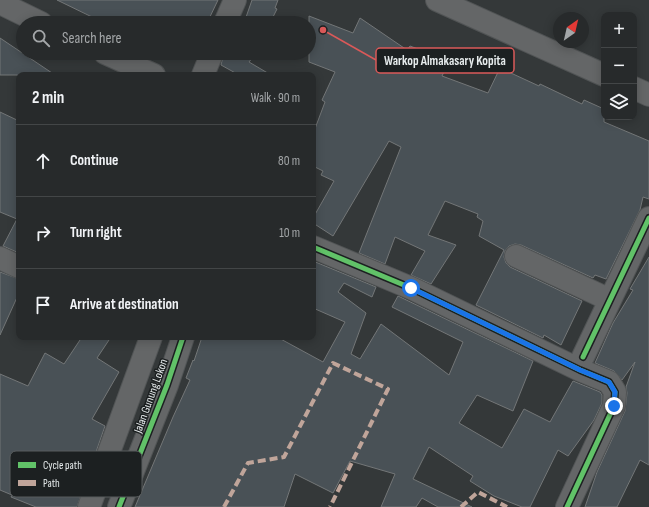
<!DOCTYPE html>
<meta charset="utf-8">
<style>
body{margin:0;font-family:"Sofia Sans Condensed",sans-serif;background:#2f3233;color:#f1f3f6}
.controls{position:absolute;right:12px;top:12px;display:grid;overflow:hidden;border-radius:8px;box-shadow:0 2px 10px #0003}
.controls button{width:36px;height:36px;display:grid;place-items:center;padding:0;border:0;border-bottom:1px solid #434647;background:#272a2b;color:#f1f3f6;font:20px sans-serif}
.compass{position:absolute;left:553px;top:12px;width:36px;height:36px;border-radius:50%;background:#272a2b;box-shadow:0 2px 10px #0003;rotate:34deg}
.stop{position:absolute;width:12px;height:12px;margin:-9px;border:3px solid #1a73e8;border-radius:50%;background:#fff}
.stop.end{background:#1a73e8;border-color:#fff;box-shadow:0 1px 4px #0008}
.list{margin:0;padding:0;list-style:none}
h2{display:flex;justify-content:space-between;align-items:center;height:52px;margin:0;padding:0 16px;font-size:17px}
h2 small{font-size:13px;font-weight:400;color:#a4a7a9}
.list li{display:grid;grid-template-columns:26px 1fr auto;gap:12px;align-items:center;box-sizing:border-box;height:72px;padding:0 16px;border-top:1px solid #434647}
.list b{display:block;font-size:15px;white-space:nowrap}
.list em{font-size:13px;font-style:normal;color:#a4a7a9}
.icon{flex:none;width:22px;height:22px;fill:none;stroke:currentColor;stroke-width:2;stroke-linecap:round;stroke-linejoin:round}
.map{position:relative;flex:none;width:649px;height:507px;overflow:hidden}
.search{position:absolute;background:#272a2b;box-shadow:0 2px 10px #0003;left:16px;top:16px;width:300px;height:44px;display:flex;align-items:center;gap:10px;box-sizing:border-box;padding:0 14px;border-radius:22px;color:#a4a7a9;font-size:15px}
.panel{position:absolute;background:#272a2b;box-shadow:0 2px 10px #0003;left:16px;top:72px;width:300px;height:268px;border-radius:8px}
.map>svg:first-child{display:block}
.building{fill:#495156;stroke:#737677}
.lines{fill:none;stroke-linecap:round;stroke-linejoin:round}
.street-casing{stroke:#515455;stroke-width:24}
.secondary-casing{stroke:#515455;stroke-width:24}
.street{stroke:#646667;stroke-width:22}
.secondary{stroke:#646667;stroke-width:22}
.quiet{stroke:#c0a59a;stroke-width:4;stroke-dasharray:8 4;stroke-linecap:butt}
.cycleway-casing{stroke:#1c2021;stroke-width:8}
.cycleway{stroke:#61c268;stroke-width:5}
.route{stroke:#1a73e8;stroke-width:5}
.labels{text-anchor:middle;dominant-baseline:central;stroke-width:3;stroke-linejoin:round;paint-order:stroke}
.street-label{font-size:12px;fill:#e6ebec;stroke:#1c2021}
.key{fill:#1c2021;stroke:#595d5e;stroke-width:1}
.key-label{font-size:11px;fill:#e6ebec}
.leader{fill:none;stroke:#da5959;stroke-width:1.5}
.callout-dot{fill:#da5959;stroke:#1c2021;stroke-width:1.5}
.callout{fill:#1c2021;stroke:#da5959;stroke-width:1.5}
.callout-label{font-size:13px;text-anchor:middle;font-weight:bold;fill:#e6ebec}
</style>
<div class="map">
<svg width="649" height="507" viewBox="0 0 649 507">
<rect width="100%" height="100%" fill="#343839"/>
<path class="building" d="M57,0H218L207,23H100L91,19L92,17Z
M252,0H278L275,8L277,9L270,23H244Z
M309,16L353,33L360,18L407,50L410,46L449,61L442,76L488,93L500,68L539,86L540,84L582,104L584,100L604,109V122L649,141V199L643,197L640,210L606,279L595,275L593,278L521,245L515,244L509,246L505,251L504,257L506,263L510,267L582,301L561,345L544,335L543,338L476,305L504,250L479,236L483,221L477,217L478,214L445,201L428,235L456,245L431,284L411,275L425,251L395,237L385,264L359,253L401,147L389,141L333,236L313,223V218L334,181L321,175L323,171L313,166V134L325,102L322,100L335,72L309,62Z
M0,38L55,75H0Z
M224,53H256L249,62L271,75H239L221,65Z
M0,112L19,121V253L3,246L17,219L0,212Z
M649,257V465L640,460L617,507H585L597,472L625,411L627,393L626,387L635,362L622,380L614,371L595,363L613,323L633,290L630,289Z
M313,261L376,287L372,297L344,283L338,292L366,313L351,354L360,359L381,324L449,375L463,342L392,307L398,296L533,361L513,411L477,395L459,423L502,448L524,409L550,422L573,381L600,392L602,395V403L594,420L568,456L558,450L530,507H522L494,496L470,481L473,476L429,447L413,479L472,507H438L422,498L416,507H381L395,474L350,461L333,493L295,474L284,507H135L173,417L190,380L186,378L193,360L194,361L202,337H277L323,362L345,322L313,308Z
M0,272L19,279V293L0,335Z
M82,337H111L97,358L119,372L92,419L105,426L77,507H36L11,497L12,495L0,490V374L28,386L45,353L64,364Z"/>
<g class="lines">
<defs>
<path id="street" d="M0,3L41,23
M225,23L235,0
M105,53L154,75
M203,75L212,53
M313,247L411,288L580,370L609,382L615,392L614,406L567,507
M516,256L610,300
M0,258L19,267
M583,357L649,218
M89,507L151,337
M119,507L167,385L183,337"/>
<path id="secondary" d="M437,0L604,75
M634,88L649,95"/>
</defs>
<use href="#street" class="street-casing"/>
<use href="#secondary" class="secondary-casing"/>
<use href="#street" class="street"/>
<use href="#secondary" class="secondary"/>
<path class="quiet" d="M224,507L248,463L284,457L333,363L388,389L330,507
M461,507L478,492L507,507"/>
<defs>
<path id="cycleway" d="M313,247L411,288L580,370L609,382L615,392L614,406L567,507
M583,357L649,218
M119,507L167,385L183,337"/>
</defs>
<use href="#cycleway" class="cycleway-casing"/>
<use href="#cycleway" class="cycleway"/>
</g>
<g class="lines">
<path class="route" d="M411,288L580,370L609,382L615,392L614,406"/>
</g>
<g class="labels">
<g class="street-label">
<text transform="translate(151 396) rotate(-70)">Jalan Gunung Lokon</text>
</g>
</g>
<rect x="10" y="451" width="132" height="46" rx="6" class="key"/>
<rect x="18" y="462" width="18" height="6" fill="#61c268"/>
<rect x="18" y="480" width="18" height="6" fill="#c0a59a"/>
<g class="key-label">
<text x="43" y="469">Cycle path</text>
<text x="43" y="487">Path</text>
</g>
<path class="leader" d="M323 30L376 60"/>
<circle class="callout-dot" cx="323" cy="30" r="4"/>
<rect class="callout" x="376" y="48" width="138" height="25" rx="4"/>
<g class="callout-label">
<text x="445" y="65">Warkop Almakasary Kopita</text>
</g>
</svg>
<div class="controls">
<button>+</button>
<button>−</button>
<button><svg class="icon" aria-label="layers" viewBox="0 0 24 24"><path d="M12 4l9 5-9 5-9-5zM3 14l9 5 9-5"/></svg></button>
</div>
<svg class="compass" viewBox="-18 -18 36 36"><path d="M0-13l5 13h-10z" fill="#e53935"/><path d="M0 13l5-13h-10z" fill="#a4a7a9"/></svg>
<div class="stop" style="left:411px;top:288px"></div>
<div class="stop end" style="left:614px;top:406px"></div>
<div class="search"><svg class="icon" aria-label="search" viewBox="0 0 24 24"><circle cx="10" cy="10" r="6"/><path d="M15 15l6 6"/></svg>Search here</div>
<section class="panel">
<h2>2 min<small>Walk · 90 m</small></h2>
<ul class="list">
<li><svg class="icon" aria-label="ahead" viewBox="0 0 24 24"><path d="M12 20V5M6 11l6-6 6 6"/></svg><div><b>Continue</b></div><em>80 m</em></li>
<li><svg class="icon" aria-label="right" viewBox="0 0 24 24"><path d="M7 20v-9h11M14 6l5 5-5 5"/></svg><div><b>Turn right</b></div><em>10 m</em></li>
<li><svg class="icon" aria-label="arrive" viewBox="0 0 24 24"><path d="M6 21V4h12l-3 4 3 4H6"/></svg><div><b>Arrive at destination</b></div></li>
</ul>
</section>
</div>
